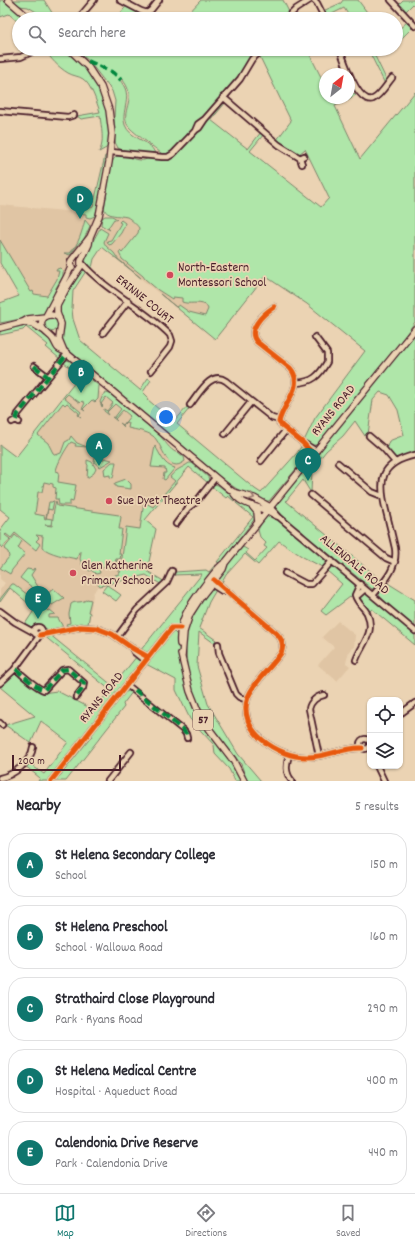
<!DOCTYPE html>
<meta charset="utf-8">
<style>
body{margin:0;font-family:Dekko,sans-serif;background:#f7f7f7;color:#2b2b33}
.controls{position:absolute;right:12px;bottom:12px;display:grid;overflow:hidden;border-radius:8px;box-shadow:0 1px 3px #0004}
.controls button{width:36px;height:36px;display:grid;place-items:center;padding:0;border:0;border-bottom:1px solid #e1e1e2;background:#fff;color:#2b2b33;font:20px sans-serif}
.compass{position:absolute;left:319px;top:68px;width:36px;height:36px;border-radius:50%;background:#fff;box-shadow:0 1px 3px #0004;rotate:31deg}
.scale{position:absolute;left:12px;bottom:10px;width:109px;box-sizing:border-box;padding-left:4px;border:2px solid #4a1f2b;border-top:0;font-size:11px;line-height:14px;white-space:nowrap;color:#4a1f2b;-webkit-text-stroke:3px #ebd3b3;paint-order:stroke}
.you{position:absolute;left:166px;top:417px;width:14px;height:14px;margin:-10px;border:3px solid #fff;border-radius:50%;background:#1a73e8;box-shadow:0 0 0 6px #1a73e833}
.badge{display:grid;place-items:center;width:26px;height:26px;border-radius:50%;background:#0f766e;color:#fff;font-size:13px;font-weight:700}
.pin{position:absolute;translate:-50% -33px;filter:drop-shadow(0 1px 2px #0008)}
.pin::after{content:'';position:absolute;top:21px;width:14px;height:12px;background:inherit;clip-path:polygon(0 0,100% 0,50% 100%)}
.list{margin:0;padding:0;list-style:none}
h2{display:flex;justify-content:space-between;align-items:center;height:52px;margin:0;padding:0 16px;font-size:17px}
h2 small{font-size:13px;font-weight:400;color:#7c7c81}
.list li{display:grid;grid-template-columns:26px 1fr auto;gap:12px;align-items:center;box-sizing:border-box;height:64px;margin:0 8px 8px;padding:0 8px;border:1px solid #e1e1e2;border-radius:16px}
.list b{display:block;font-size:15px;white-space:nowrap}
.list p{margin:0;font-size:13px;white-space:nowrap;color:#7c7c81}
.list em{font-size:13px;font-style:normal;color:#7c7c81}
.icon{flex:none;width:22px;height:22px;fill:none;stroke:currentColor;stroke-width:2;stroke-linecap:round;stroke-linejoin:round}
.map{position:relative;flex:none;width:415px;height:781px;overflow:hidden}
.search{position:absolute;background:#fff;box-shadow:0 1px 3px #0004;left:12px;right:12px;top:12px;height:44px;display:flex;align-items:center;gap:10px;box-sizing:border-box;padding:0 14px;border-radius:22px;color:#7c7c81;font-size:15px}
.sheet{height:412px;background:#fff}
nav{display:flex;justify-content:space-around;align-items:center;box-sizing:border-box;height:56px;border-top:1px solid #e1e1e2;background:#fff;font-size:11px;color:#7c7c81}
nav a{display:grid;justify-items:center;gap:2px}
nav .on{color:#0f766e}
.map>svg:first-child{display:block}
.built{fill:#e0c5a4}
.green{fill:#afe6a9;stroke:#7c826a}
.lines{fill:none;stroke-linecap:round;stroke-linejoin:round}
.minor-casing{stroke:#4a1f2b;stroke-width:8}
.major-casing{stroke:#4a1f2b;stroke-width:8}
.minor{stroke:#ebd3b3;stroke-width:4.5}
.major{stroke:#ebd3b3;stroke-width:5.5}
.quiet{stroke:#00873e;stroke-width:4;stroke-dasharray:8 4;stroke-linecap:butt}
.cycleway-casing{stroke:#ebd3b3;stroke-width:8}
.cycleway{stroke:#e8590c;stroke-width:5}
.oneway{stroke:#9a796f}
.poi-dot{fill:#d1495b;stroke:#ebd3b3;stroke-width:1.5}
.labels{text-anchor:middle;dominant-baseline:central;stroke-width:3.5;stroke-linejoin:round;paint-order:stroke}
.shield{fill:#ebd3b3;stroke:#7a5554;stroke-width:1}
.shield-label{font-size:12px;font-weight:bold;fill:#4a1f2b}
.poi-label{font-size:13px;fill:#4a1f2b;stroke:#ebd3b3;text-anchor:start}
.street-label{font-size:13px;fill:#4a1f2b;stroke:#ebd3b3}
</style>
<div class="map">
<svg width="415" height="781" viewBox="0 0 415 781">
<rect width="100%" height="100%" fill="#ebd3b3"/>
<filter id="ink" filterUnits="userSpaceOnUse"><feTurbulence type="fractalNoise" baseFrequency=".025" numOctaves="2"/><feDisplacementMap in="SourceGraphic" scale="8" xChannelSelector="R" yChannelSelector="G"/><feConvolveMatrix kernelMatrix="1 2 1 2 8 2 1 2 1" color-interpolation-filters="sRGB"/></filter>
<g filter="url(#ink)">
<path class="built" d="M0,205L76,212V213L86,214L92,218L95,216L82,243L68,261V268L63,277L64,273L62,270L57,268L59,271L58,276L47,296L33,294L31,293L0,240Z
M121,210L242,306L215,339L97,243L99,234L117,211Z
M80,376L191,465L145,520L156,529L146,575L97,587L93,594L89,622L70,623L57,627L10,588L0,602V590L5,583L0,579V530L10,517L0,509L16,457Z
M338,621L355,635L354,648H352L349,651L346,663L350,666L337,681L318,665L334,647L322,637Z"/>
<path class="green" d="M0,0H2L28,19H19V23L9,14L0,17Z
M11,0H44L56,19H40L38,13L28,7L19,6Z
M201,0H283L289,12L284,19H183Z
M343,0H358L372,19H351L344,8L326,17L323,11L341,3Z
M403,0H415V2L406,11L399,4Z
M127,5L144,14L142,19H116Z
M408,21L413,27L396,44V32Z
M44,49H65L88,70L99,87L107,109L110,128L108,147L99,152C105,143 101,126 100,116L81,119L77,116L100,112C97,103 91,84 83,79C79,76 73,76 68,73C58,67 51,59 44,49Z
M73,49H260L241,75L174,152L169,155H163C155,147 130,131 127,124C121,109 138,98 122,79L120,80C122,83 125,87 126,91C129,102 121,114 125,125C130,139 150,140 155,153C149,156 124,152 118,148L115,142L114,118L115,101L112,91L88,60Z
M264,49H307L325,85V98H331L334,102L343,98H349V95L354,93L356,95L335,106L360,159L415,92V322L388,359L318,444C312,447 309,444 304,441L315,418L365,351L307,304L265,276L215,339L160,294L176,307L179,305L189,312L205,316L208,309L206,305C196,301 190,305 182,302V298L173,297L172,299L158,290L145,279L143,276L122,259L119,253L120,251L122,253L138,233L139,228C137,225 131,219 127,217C119,215 106,217 104,208L112,162C120,147 129,160 140,160C144,161 146,159 149,158C152,157 155,159 158,159C164,160 169,158 174,156L222,102H226L211,120L248,149L261,132L264,134L250,151L321,207L329,198L305,149L298,155L276,141L291,121L259,55Z
M368,49H374L373,52L387,81L385,84Z
M105,156H107V158L101,196L95,216L90,218L86,217V214L76,213V212L93,207Z
M105,216H112L117,219L116,220L114,219L108,228L110,230L101,225L102,218Z
M85,220L90,226L82,243L80,242L70,255L64,253H70C79,244 82,231 85,220Z
M121,220L125,223L124,227L121,233L112,244L109,245L107,241L111,240L121,223L119,222Z
M100,228L108,233L104,242L106,246L114,253L118,259L141,278L102,247L94,259L92,268L90,269C87,267 84,265 84,262C83,256 97,235 100,228Z
M0,240L31,292L33,291L34,294L47,296L57,279L59,271H56L57,269L60,268L63,271V276L56,288L52,300L45,313L42,315L0,323V303L19,296L0,263Z
M84,270L86,271L73,291L72,309L73,319L80,340L140,390L148,378L151,380L143,392L148,397L147,399L174,422L187,407L189,409L177,424L255,489L261,493L297,453L302,445C305,448 309,451 307,456L269,501H266L240,491L225,481L64,346C59,338 64,334 64,326C65,319 58,315 59,308C60,298 75,280 81,271Z
M44 325a7 7 0 1 1 14 0a7 7 0 1 1-14 0Z
M27,325L38,328L43,335L51,340L61,354L60,359L46,347L48,345L26,327L23,330L0,335V331Z
M415,333V453L396,458L393,457L386,449L389,441L404,435L398,410L389,395L380,392L373,400L368,434L367,436H365L355,421L343,436L326,451L312,469L311,493L303,480L286,501L382,581L377,587L372,589L328,553L307,537L302,531L295,527L277,510L275,506L351,411Z
M67,360L70,361L99,386L98,399L95,402L92,400L83,409L85,411L82,409L85,403L82,401L80,403L68,394L64,398L81,412L79,415L81,417L78,415L79,413L67,403L65,405L63,403L38,435L48,443L53,453L56,455L61,453L65,442L69,440L71,436L77,443L87,447L75,446L76,444L71,442C66,448 57,464 56,471L59,472L58,482L76,485L73,502L70,501V505H59L58,499H55L56,488L53,487V484L44,482L42,492H38L35,514L45,516L44,518L46,519L49,502H52L53,501H54L52,510L48,509L46,518L52,519L51,525H45L52,526L54,509L56,501L57,506L119,515L121,517L119,529H122L119,554H121L120,559H116L115,564L99,569L100,573L96,574L91,570L90,571L83,567L80,559L81,552H79L77,559C67,557 49,554 42,547L43,536L36,535L39,538L36,541L40,544L36,550L15,533L11,538L6,534L5,535L10,539L2,548L0,546V530L10,517L0,509V445L16,457L80,376L63,362Z
M106,393L110,394C126,408 144,422 160,436C166,442 168,448 177,453L178,452L184,457L185,461C167,476 163,444 153,436C146,431 136,430 128,428L129,423L126,422L123,425L124,427L120,423L123,425L130,416L123,410L115,419L117,421L112,417L114,418L121,409L115,404L107,412L109,415L104,411V409L107,411L113,403L106,397L101,404L103,406L102,407L100,402L103,395Z
M155,446C161,455 163,465 175,468L165,480L163,479L164,473H166L165,468L151,467Z
M95,457L101,458V459L103,460L104,458L112,460L100,467L94,462Z
M87,460L92,462L96,469L94,473L87,478L88,465L87,464Z
M112,462H116L113,478L110,477V475L105,476L104,469Z
M189,463H192L208,477L209,480L208,483L189,467L145,520L156,529L147,571L165,582L162,585L146,575L100,586L96,581L100,577L101,582L116,578L115,575L119,574L116,565L117,560L119,561L118,568L119,573H120L126,527L140,529L144,502L153,507L175,481L170,477C177,468 181,469 189,463Z
M126,479L131,484V489L116,487V485H114L115,483Z
M214,484L218,485L235,498L234,501L228,496L226,498L211,486Z
M237,500L253,509L256,517L221,563H219L217,562L253,517L236,503Z
M269,515L272,516L296,533L325,558L327,564L324,568L303,557L279,541L258,565L245,554L226,575L221,584L219,578L231,560L243,547L248,550L246,553L255,561L267,548L264,546L266,543L260,537L258,530L263,520Z
M15,535L22,541L18,548L25,554L12,570L10,574L0,568L9,557L8,552L4,549Z
M215,565L217,566L195,597L187,604L179,624L167,630L148,653L145,654L140,651L202,574L173,575L175,572L206,570L209,572Z
M333,566L353,583C356,586 355,589 354,594L326,615L321,611L342,584L326,570L330,567Z
M34,568L35,569L31,575L40,590L43,588L47,595L53,588L64,598L52,605L41,594L20,578L27,569L33,570Z
M386,582L415,600V628L387,604L379,595V591Z
M12,584H14L48,611L50,610L55,614L49,615V618H58L63,627L49,630L40,626L31,627L25,624L35,609L10,588L0,602V599Z
M107,585L121,595L116,601L102,591Z
M210,588L216,590L209,602L199,628L216,640L214,643L199,632L197,666L208,704L238,754L261,781H247L241,764L209,723L197,702L190,682L187,664L185,639L187,628L197,609Z
M363,593L370,596L415,633V645L372,609L368,613L359,601L358,596Z
M87,599L91,600L88,612L90,613L88,624L80,623L67,626L66,624L70,623L69,614L71,604C76,600 82,604 87,599Z
M174,632L178,636C181,663 183,693 198,717C208,731 221,744 230,759C234,766 238,774 242,781H235L229,769L215,754L214,745L190,719L176,690V680L146,664L170,634Z
M49,634L113,686L137,656L140,661L138,666L48,781H38L40,778L24,765L31,756L34,767L44,774L68,742L41,721L31,743L5,725L35,716L0,687V685L16,671L42,693L57,691L94,710L110,690L43,635Z
M131,690L133,691L123,704L124,707L66,781H55L60,776L92,736L93,731C101,720 118,693 131,690Z"/>
<g class="lines">
<defs>
<path id="minor" d="M120,0L141,11L147,13L151,10L159,0
M314,0L317,3L325,19
M391,0L415,26
M78,19L94,0
M286,19L296,9L310,0
M340,49C344,60 357,104 373,99C380,96 387,84 392,78
M0,59L21,57L38,49
M223,97L279,145L300,158
M0,111L68,117L74,115
M196,130L199,128L205,119L240,79L252,59L259,53
M111,152L162,157H168L173,154L195,131L198,124L205,119
M302,164L300,158L304,156
M81,262C105,291 144,308 170,335L172,341L170,347L151,371
M274,307C263,314 246,330 257,342L290,368C306,386 282,404 279,422L282,426L303,443L313,454
M103,333L128,301
M34,366L47,376
M296,383C313,382 319,376 327,362V353L315,337
M190,405C199,394 211,370 226,381L272,418L279,420
M16,420L18,414L67,354
M12,422L16,420L19,422
M225,434L251,402
M369,436L383,448L395,462
M305,444L316,451
M261,461L286,430
M338,463L372,492L382,496
M311,495L386,558L395,562
M270,507L279,517L415,631
M267,511L276,516L279,517
M176,524L188,508L196,502L215,478
M285,573L306,584H312L332,561
M214,580L277,634C283,640 284,646 281,653C271,668 255,680 248,697C236,731 279,758 308,757C327,757 344,747 362,748
M211,584L222,591H225
M373,595C385,581 398,568 395,548C392,535 389,523 386,511C378,480 380,463 415,455
M356,597L365,589
M0,611L15,622L35,633
M34 631a4 4 0 1 1 8 0a4 4 0 1 1-8 0Z
M40,635L80,627L96,628L112,634L132,648L148,657
M117,637L137,610L167,582L172,571
M218,644L219,653L236,694L239,697L247,700
M132,648L134,652L145,661
M356,660C362,643 376,633 367,613C363,606 357,603 355,595L360,584
M16,669C21,674 38,689 44,690L62,670L68,669L84,683L83,688L76,697
M0,683L14,670L40,635
M127,685L183,730L186,734L187,738
M400,714L415,703
M0,723L2,725
M360 744a5 5 0 1 1 10 0a5 5 0 1 1-10 0Z
M289,755C286,765 285,773 292,781
M319,756L309,709C310,702 317,696 324,695
M377,766L384,781
M0,778C14,775 31,762 33,747
M51,781L165,636L172,628H180
M108,781L131,752"/>
<path id="major" d="M8,0L30,19
M72,268L70,265L71,261L90,237
M46,316L67,276L71,267
M59,318C51,312 39,316 42,327C44,332 50,335 53,339C55,342 56,346 58,348C60,350 61,350 64,351L233,492C239,504 256,506 267,511
M23,322L33,324L43,330
M0,328L23,322L28,319L45,317
M64,351L59,339L61,324L57,313V306L67,287L81,266V261L89,244L90,237L99,216L109,162L112,134L109,110L101,87L88,67L69,49
M233,492L254,498L270,507
M252,506L257,512L258,522
M180,644C178,618 193,601 207,582C213,575 218,567 224,563
M181,654L190,691L198,711L210,730L233,760L244,781
M182,656L184,632L190,614L201,597L223,569L225,563L415,329"/>
</defs>
<use href="#minor" class="minor-casing"/>
<use href="#major" class="major-casing"/>
<use href="#minor" class="minor"/>
<use href="#major" class="major"/>
<path class="quiet" d="M88,61L114,73L121,80
M34,366L47,376
M16,420L18,414L67,354
M16,669C21,674 38,689 44,690L62,670L68,669L84,683L83,688L76,697
M135,690L183,730L186,734L187,738"/>
<defs>
<path id="cycleway" d="M274,307C263,314 246,330 257,342L290,368C306,386 282,404 279,422L282,426L303,443L313,454
M214,580L277,634C283,640 284,646 281,653C271,668 255,680 248,697C236,731 279,758 308,757C327,757 344,747 362,748
M40,635L80,627L96,628L112,634L132,648L148,657
M51,781L165,636L172,628H180"/>
</defs>
<use href="#cycleway" class="cycleway-casing"/>
<use href="#cycleway" class="cycleway"/>
</g>
<defs><path id="oneway-chevron" d="M-2-3.5L2.5 0L-2 3.5" fill="none" stroke-width="1.6" stroke-linecap="round" stroke-linejoin="round"/></defs>
<use class="oneway" href="#oneway-chevron" transform="translate(252 497) rotate(19)"/>
</g>
<g class="poi-dot">
<circle cx="170" cy="275" r="4"/>
<circle cx="109" cy="501" r="4"/>
<circle cx="73" cy="573" r="4"/>
</g>
<g class="labels">
<rect class="shield" x="193" y="710" width="20" height="20" rx="3"/>
<g class="shield-label">
<text x="203" y="720">57</text>
</g>
<g class="poi-label">
<text x="178" y="268">North-Eastern<tspan x="178" dy="15">Montessori School</tspan></text>
<text x="117" y="501">Sue Dyet Theatre</text>
<text x="81" y="566">Glen Katherine<tspan x="81" dy="15">Primary School</tspan></text>
</g>
<g class="street-label">
<text transform="translate(144 300) rotate(39)">ERINNE COURT</text>
<text transform="translate(334 411) rotate(-51)">RYANS ROAD</text>
<text transform="translate(354 565) rotate(40)">ALLENDALE ROAD</text>
<text transform="translate(102 698) rotate(-51)">RYANS ROAD</text>
</g>
</g>
</svg>
<div class="controls">
<button><svg class="icon" aria-label="locate" viewBox="0 0 24 24"><circle cx="12" cy="12" r="6"/><path d="M12 2v4M12 18v4M2 12h4M18 12h4"/></svg></button>
<button><svg class="icon" aria-label="layers" viewBox="0 0 24 24"><path d="M12 4l9 5-9 5-9-5zM3 14l9 5 9-5"/></svg></button>
</div>
<svg class="compass" viewBox="-18 -18 36 36"><path d="M0-13l5 13h-10z" fill="#e53935"/><path d="M0 13l5-13h-10z" fill="#7c7c81"/></svg>
<div class="scale">200 m</div>
<div class="you"></div>
<div class="pin badge" style="left:99px;top:466px">A</div>
<div class="pin badge" style="left:81px;top:393px">B</div>
<div class="pin badge" style="left:308px;top:481px">C</div>
<div class="pin badge" style="left:80px;top:219px">D</div>
<div class="pin badge" style="left:38px;top:619px">E</div>
<div class="search"><svg class="icon" aria-label="search" viewBox="0 0 24 24"><circle cx="10" cy="10" r="6"/><path d="M15 15l6 6"/></svg>Search here</div>
</div>
<section class="sheet">
<h2>Nearby<small>5 results</small></h2>
<ul class="list">
<li><span class="badge">A</span><div><b>St Helena Secondary College</b><p>School</p></div><em>150 m</em></li>
<li><span class="badge">B</span><div><b>St Helena Preschool</b><p>School · Wallowa Road</p></div><em>160 m</em></li>
<li><span class="badge">C</span><div><b>Strathaird Close Playground</b><p>Park · Ryans Road</p></div><em>290 m</em></li>
<li><span class="badge">D</span><div><b>St Helena Medical Centre</b><p>Hospital · Aqueduct Road</p></div><em>400 m</em></li>
<li><span class="badge">E</span><div><b>Calendonia Drive Reserve</b><p>Park · Calendonia Drive</p></div><em>440 m</em></li>
</ul>
</section>
<nav>
<a class="on"><svg class="icon" aria-label="map" viewBox="0 0 24 24"><path d="M3 6l6-2 6 2 6-2v14l-6 2-6-2-6 2zM9 4v14M15 6v14"/></svg>Map</a>
<a><svg class="icon" aria-label="directions" viewBox="0 0 24 24"><path d="M12 3l9 9-9 9-9-9zM9 14v-3h6M13 9l2 2-2 2"/></svg>Directions</a>
<a><svg class="icon" aria-label="saved" viewBox="0 0 24 24"><path d="M7 4h10v16l-5-4-5 4z"/></svg>Saved</a>
</nav>
